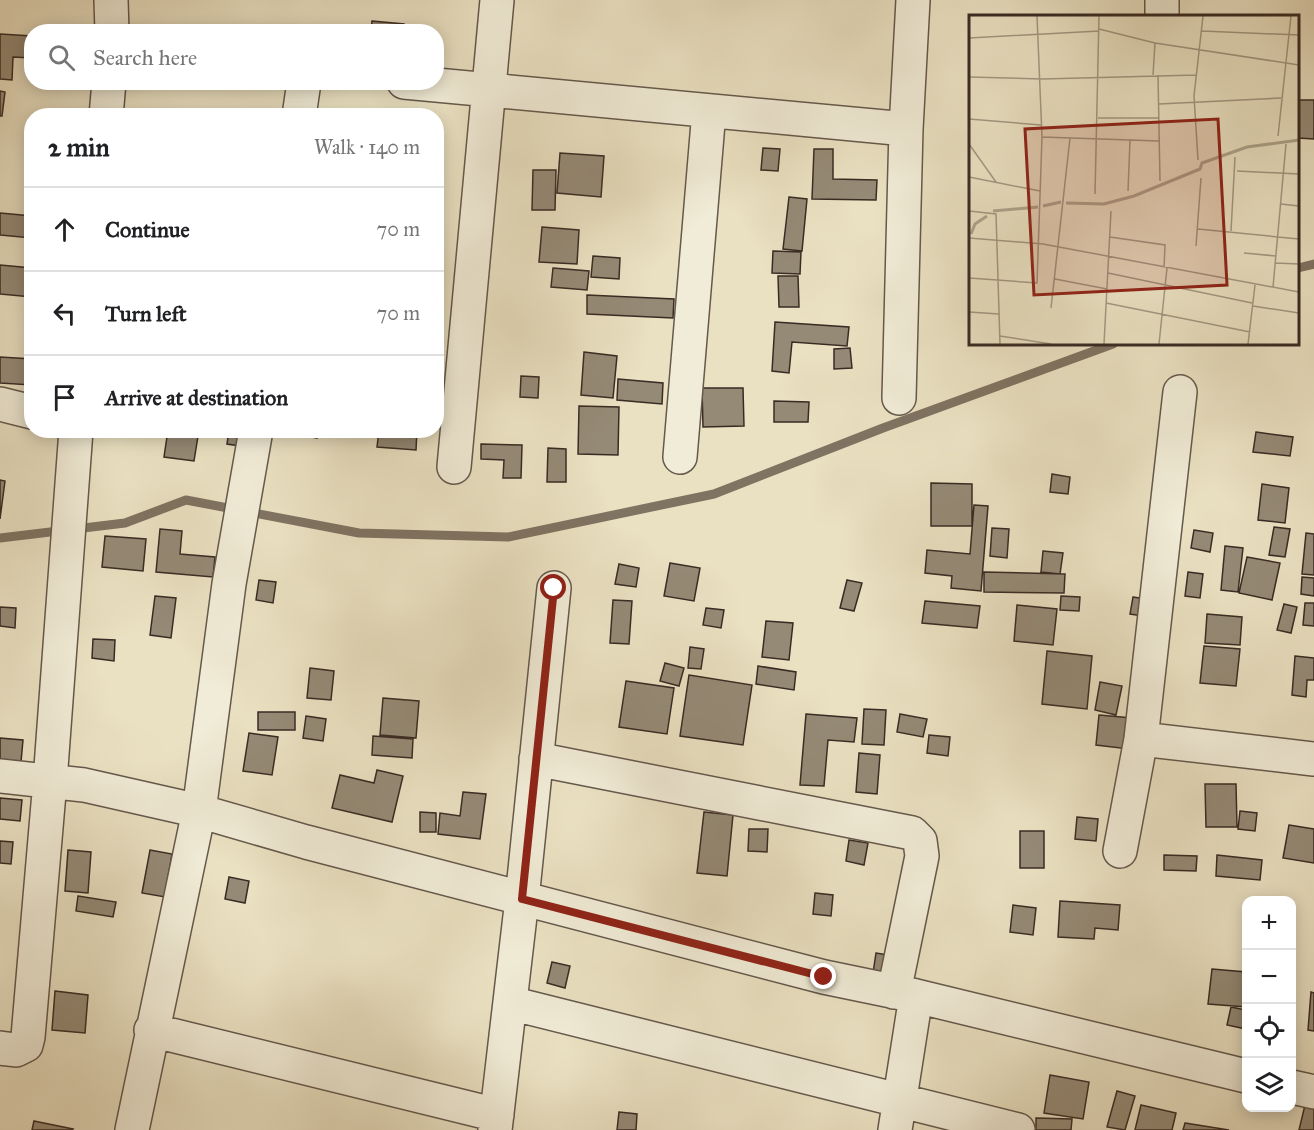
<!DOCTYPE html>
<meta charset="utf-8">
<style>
body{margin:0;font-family:"IM FELL Great Primer",serif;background:#f6f6f6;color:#202124}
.controls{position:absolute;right:18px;bottom:18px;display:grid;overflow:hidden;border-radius:12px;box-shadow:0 3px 15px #0003}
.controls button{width:54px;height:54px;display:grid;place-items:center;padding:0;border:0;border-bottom:2px solid #e0e0e0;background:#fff;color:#202124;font:30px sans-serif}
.stop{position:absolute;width:18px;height:18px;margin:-14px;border:4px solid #8f2418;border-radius:50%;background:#fff}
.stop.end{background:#8f2418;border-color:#fff;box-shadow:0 2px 6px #0008}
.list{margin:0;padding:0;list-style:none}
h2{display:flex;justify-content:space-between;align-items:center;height:78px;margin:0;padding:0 24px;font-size:26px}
h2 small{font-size:20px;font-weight:400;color:#757577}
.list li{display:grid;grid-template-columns:39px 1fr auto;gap:18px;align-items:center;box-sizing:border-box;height:84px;padding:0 24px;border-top:2px solid #e0e0e0}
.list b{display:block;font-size:22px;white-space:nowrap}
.list em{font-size:20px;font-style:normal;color:#757577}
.icon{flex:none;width:33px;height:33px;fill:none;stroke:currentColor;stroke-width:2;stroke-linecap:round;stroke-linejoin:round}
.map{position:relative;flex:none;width:1314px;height:1130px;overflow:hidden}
.search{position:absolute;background:#fff;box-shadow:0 3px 15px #0003;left:24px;top:24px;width:420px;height:66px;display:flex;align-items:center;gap:15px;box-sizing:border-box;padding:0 21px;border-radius:24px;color:#757577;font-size:22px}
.panel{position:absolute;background:#fff;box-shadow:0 3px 15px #0003;left:24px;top:108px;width:420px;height:330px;border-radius:24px}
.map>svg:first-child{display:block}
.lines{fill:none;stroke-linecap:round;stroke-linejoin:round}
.stream{stroke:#7f7362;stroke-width:9}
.building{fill:#958a76;stroke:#392b24;stroke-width:1.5}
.street-casing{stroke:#65584c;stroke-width:36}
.street{stroke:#f1ecd7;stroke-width:33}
.route{stroke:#8f2418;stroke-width:8}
.inset-river{fill:none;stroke:#aea38c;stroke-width:3}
.inset-road{fill:none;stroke:#a39883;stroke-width:1.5}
.view{fill:#8f2418;fill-opacity:0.15;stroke:#8f2418;stroke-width:3}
.inset-edge{fill:none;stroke:#392b24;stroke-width:3}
</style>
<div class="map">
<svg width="1314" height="1130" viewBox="0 0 1314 1130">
<rect width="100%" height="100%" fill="#eae1c2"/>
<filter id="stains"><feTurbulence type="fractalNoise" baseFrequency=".00333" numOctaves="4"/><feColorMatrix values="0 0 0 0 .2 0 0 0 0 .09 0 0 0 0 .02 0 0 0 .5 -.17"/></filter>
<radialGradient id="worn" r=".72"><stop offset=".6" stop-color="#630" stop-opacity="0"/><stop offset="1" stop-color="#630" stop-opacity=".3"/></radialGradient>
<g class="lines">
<path class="stream" d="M1298,268L1314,264
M0,538L125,523L186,500L359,533L508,537L714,494L883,428L1113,344"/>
</g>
<path class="building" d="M372,21L404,24L403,32H371Z
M408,27L424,30V32H407Z
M0,34L32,36V58L13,57L12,80L0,79Z
M0,91L5,92L2,116H0Z
M1298,100H1314V139L1298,138Z
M763,148L780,149L778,171L761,170Z
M814,149H833V179L877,180L876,200L812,199Z
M560,153L604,156L601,197L557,193Z
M533,170H556L555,210H532Z
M789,197L807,199L802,251L783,249Z
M0,213L32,216V238L0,235Z
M542,227L579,230L577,264L539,262Z
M773,251L801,252L800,274L772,273Z
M593,256L620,258L619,279L591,277Z
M0,265L32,268V297L0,294Z
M553,268L589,271L587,290L551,287Z
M778,276H798L799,307H779Z
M969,282H970V303H969Z
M587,295L674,299L673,318L587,314Z
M775,322L849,327L847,346L792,342L789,373L772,371Z
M850,348L852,368L834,369V349Z
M584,352L617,356L613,398L581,395Z
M0,357L32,359V385L0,383Z
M521,376L539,377L538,398L520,397Z
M618,379L663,383L662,404L617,400Z
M702,388H743L744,426L703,427Z
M774,401L809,402L808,422H774Z
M579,406L619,407L618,455L578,454Z
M168,430H199L194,461L164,457Z
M229,430H248L247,447L227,444Z
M303,430H318L317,438L302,435Z
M379,430H417L416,450L377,447Z
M1256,432L1293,437L1290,456L1253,452Z
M481,444L522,445L521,478H503L504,460L481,459Z
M548,448L566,449V482H547Z
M1052,474L1070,477L1068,494L1050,492Z
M0,480L5,481L0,519Z
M931,483L972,484V526H931Z
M1262,484L1289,488L1285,523L1258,520Z
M974,505L988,506L981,591L951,588L952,576L925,573L927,550L970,554Z
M1274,527L1290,529L1285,557L1269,555Z
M992,528L1009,529L1007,558L990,556Z
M160,529L182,531L180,554L215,557L213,577L156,572Z
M1194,530L1213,533L1210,552L1191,548Z
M1306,533L1314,534V575L1302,574Z
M105,536L146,539L143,571L102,567Z
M1225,546L1243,548L1238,592L1221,590Z
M1043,551L1063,553L1060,574L1041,572Z
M1247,557L1280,563L1272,600L1239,593Z
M670,563L700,568L694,601L664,596Z
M619,564L639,568L636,587L615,584Z
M984,572L1065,574L1064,593L984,592Z
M1188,572L1203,574L1200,598L1185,596Z
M1302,577L1314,578V596L1301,594Z
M259,580L276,582L273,603L256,600Z
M847,580L862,583L854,611L840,608Z
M155,596L176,598L171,638L150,635Z
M1061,596L1080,597L1079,611L1060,610Z
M1133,597L1152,600L1150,617L1130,614Z
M613,600L632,601L629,644L610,643Z
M925,601L980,606L977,628L922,623Z
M1305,603H1314V626L1303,625Z
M1284,604L1297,607L1291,633L1277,630Z
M1017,605L1057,609L1053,645L1014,641Z
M0,607L16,608L15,628L0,626Z
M706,608L724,610L721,628L703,625Z
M1207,614L1242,617L1240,645L1205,643Z
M766,621L793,623L789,660L762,657Z
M93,639L115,640L114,661L92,658Z
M1204,646L1240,649L1236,686L1200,683Z
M690,647L704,649L701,669L688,668Z
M1047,651L1092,656L1087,709L1042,704Z
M1295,656L1314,658V680H1307L1306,697L1292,695Z
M665,663L684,668L679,686L660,681Z
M758,666L796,672L794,690L756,684Z
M310,668L334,671L331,700L307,698Z
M689,675L752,685L743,745L680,736Z
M626,681L674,688L667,734L619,727Z
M1100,682L1122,686L1116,715L1095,710Z
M383,698L419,701L416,738L380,735Z
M864,709L886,710L884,745L862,744Z
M258,712H295V730H258Z
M806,714L857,718L854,742L828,740L824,786L800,785Z
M900,714L927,719L923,737L897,732Z
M1099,715L1132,718L1129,749L1096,745Z
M306,716L326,719L323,741L303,738Z
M249,733L278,737L272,775L243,771Z
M929,735L950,737L948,756L927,753Z
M373,736L413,739L412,758L372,755Z
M0,738L23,740L21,762L0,760Z
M859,753L880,755L877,794L856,792Z
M377,770L403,776L392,822L332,808L340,775L374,783Z
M1205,784H1236L1237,827H1206Z
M463,792L486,794L480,839L438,834L440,813L460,816Z
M0,798L22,800L20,821L0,819Z
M1240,811L1257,813L1255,831L1238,829Z
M420,812L436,813V832H420Z
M704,812L733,815L727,876L697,873Z
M1077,817L1098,819L1096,841L1075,839Z
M1289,825L1314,829V863L1283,858Z
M749,829H768L767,852L748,851Z
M1020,831H1044V868H1020Z
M849,840L868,843L864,865L846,861Z
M0,841L13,842L11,864L0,863Z
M68,850L91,852L88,893L65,891Z
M150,850L172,854L165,897L142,893Z
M1164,855L1197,856L1196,871L1164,870Z
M1217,855L1262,860L1260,880L1216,876Z
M229,877L249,881L245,903L225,899Z
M815,893L833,895L831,916L813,914Z
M78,896L116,902L113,917L76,911Z
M1060,901L1120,905L1118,930L1095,928L1094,939L1058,937Z
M1013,905L1036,908L1033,935L1010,932Z
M876,953L894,956L890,976L873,973Z
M552,962L570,966L565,988L547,983Z
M1212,969L1246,972V1007L1208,1004Z
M55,991L88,995L85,1033L52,1030Z
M1311,992L1314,993V1031L1308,1030Z
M1231,1007L1246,1010V1029L1227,1025Z
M1050,1075L1089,1082L1083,1119L1044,1113Z
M1117,1091L1135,1096L1125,1130L1107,1127Z
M1141,1105L1176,1113L1172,1130H1135Z
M1305,1105L1314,1107V1130H1299Z
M619,1112L637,1114L636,1130H617Z
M1036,1118L1072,1119L1071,1130H1036Z
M34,1121L73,1129L72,1130H32Z
M1185,1123L1229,1130H1183Z"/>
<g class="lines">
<defs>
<path id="street" d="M111,0L112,32
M1162,0V16
M404,82L906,129
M106,116L109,82
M299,116L304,82
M899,398L906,129L913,0
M0,404L32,412
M680,457L709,111
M454,467L497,0
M1141,739L1314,759
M536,759L912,833L920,841L922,856L894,992
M0,776L84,785L199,811L306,842L824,977L916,996L1246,1076
M1120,851L1141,739L1180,392
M510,1003L1018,1130
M151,1030L497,1115
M0,1048L16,1050L26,1045L28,1037L50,781L76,430
M1292,1087L1314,1092
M132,1130L199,811L229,584L256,430
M495,1130L522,899L554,588
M895,1130L916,996"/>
</defs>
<use href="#street" class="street-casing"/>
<use href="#street" class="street"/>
</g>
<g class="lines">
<path class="route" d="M554,588L522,899L824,977"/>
</g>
<g transform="translate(969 15)">
<rect width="330" height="330" fill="#eae1c2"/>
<path class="inset-river" d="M97,188L135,189L165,181L231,154L233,148L278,132L330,125M74,191L92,187M24,196L69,192M2,219L6,209L18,201"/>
<path class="inset-road" d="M130,14L186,28L330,50M233,16L330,20M0,23L130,16M184,60L186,28M189,60L191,166M0,62L73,64L228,60M190,89L312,83M129,103H190M0,104L72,110M309,121L322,1M73,122L190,126M0,129L27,167M229,145L225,81L234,1M268,156L330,159M0,162L71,176M159,176L161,125M126,179L130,1M312,189L330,191M0,196L27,199L31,329M229,214L330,224M262,216L266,142M141,222L196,230L195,253M0,223L74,229L330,277M227,231L232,163M275,238L307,241M306,248L330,249M139,258L283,288M0,263L68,268L73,122L68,1M86,264L138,274M304,272L317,129M137,288L281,317M284,291L330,298M82,293L101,123M0,297L30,299M31,321L82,329M135,329L142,196M190,329L198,253M279,329L286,270"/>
<path class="view" d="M249,104L258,270L65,280L56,114Z"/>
<rect width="330" height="330" class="inset-edge"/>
</g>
<rect width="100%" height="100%" filter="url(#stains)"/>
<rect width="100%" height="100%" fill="url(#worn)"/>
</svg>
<div class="controls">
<button>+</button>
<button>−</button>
<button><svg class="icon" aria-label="locate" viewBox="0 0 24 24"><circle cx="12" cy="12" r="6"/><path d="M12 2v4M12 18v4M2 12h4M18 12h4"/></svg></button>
<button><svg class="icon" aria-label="layers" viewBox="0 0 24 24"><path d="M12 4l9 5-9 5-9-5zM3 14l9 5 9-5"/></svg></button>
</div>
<div class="stop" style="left:554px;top:588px"></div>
<div class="stop end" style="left:824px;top:977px"></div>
<div class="search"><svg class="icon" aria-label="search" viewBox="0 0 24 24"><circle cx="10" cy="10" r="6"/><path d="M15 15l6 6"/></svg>Search here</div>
<section class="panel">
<h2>2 min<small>Walk · 140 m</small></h2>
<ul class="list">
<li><svg class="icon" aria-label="ahead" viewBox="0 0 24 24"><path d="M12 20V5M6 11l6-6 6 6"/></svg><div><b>Continue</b></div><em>70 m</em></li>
<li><svg class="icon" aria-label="left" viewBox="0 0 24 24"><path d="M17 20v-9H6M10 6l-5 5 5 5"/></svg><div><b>Turn left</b></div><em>70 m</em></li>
<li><svg class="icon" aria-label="arrive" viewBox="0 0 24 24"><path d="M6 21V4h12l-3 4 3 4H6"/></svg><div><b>Arrive at destination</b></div></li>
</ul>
</section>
</div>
